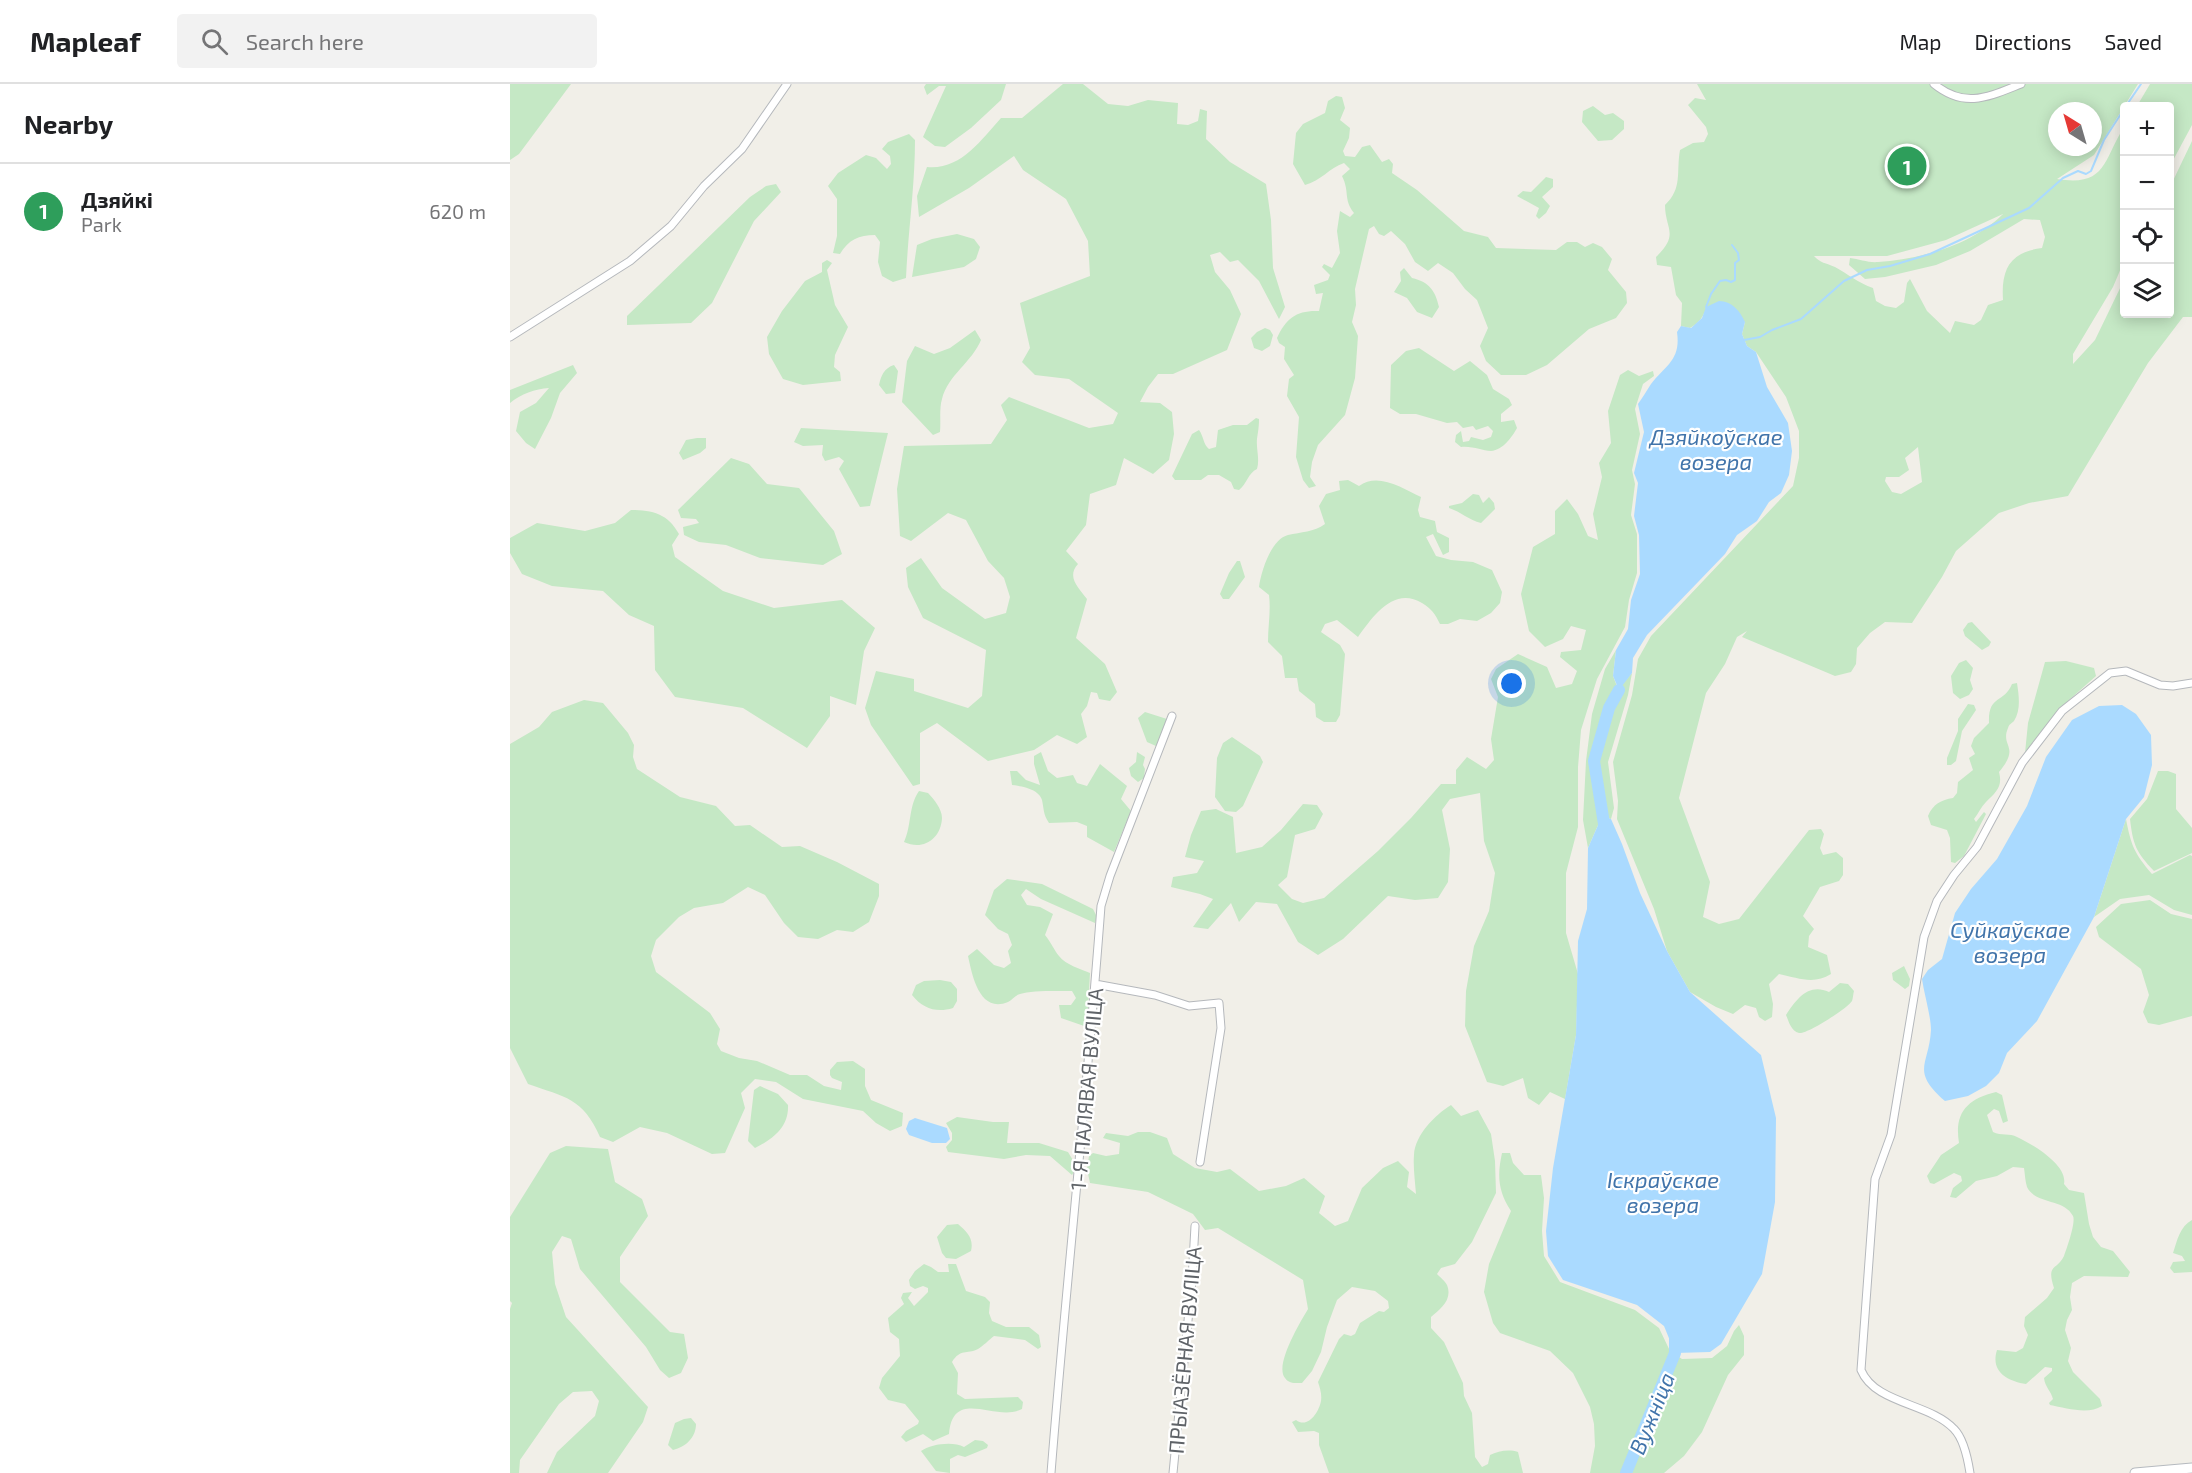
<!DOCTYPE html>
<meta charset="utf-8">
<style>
body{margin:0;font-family:"Exo 2",sans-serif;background:#f2f2f2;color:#202124}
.controls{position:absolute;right:18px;top:18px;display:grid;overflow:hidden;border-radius:6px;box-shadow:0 3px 15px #0003}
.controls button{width:54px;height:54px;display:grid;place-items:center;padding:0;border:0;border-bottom:2px solid #e0e0e0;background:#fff;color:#202124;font:30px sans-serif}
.compass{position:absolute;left:1538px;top:18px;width:54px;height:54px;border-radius:50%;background:#fff;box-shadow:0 3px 15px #0003;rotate:323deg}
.you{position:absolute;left:1002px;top:600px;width:21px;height:21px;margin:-15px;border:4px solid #fff;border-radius:50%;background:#1a73e8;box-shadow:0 0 0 9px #1a73e833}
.badge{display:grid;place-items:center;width:39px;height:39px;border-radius:50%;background:#1a73e8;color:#fff;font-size:20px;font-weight:700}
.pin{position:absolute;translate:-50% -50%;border:3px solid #fff;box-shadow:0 2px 6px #0006}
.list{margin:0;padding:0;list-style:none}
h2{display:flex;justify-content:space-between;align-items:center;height:78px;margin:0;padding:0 24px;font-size:26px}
h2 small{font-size:20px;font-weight:400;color:#757577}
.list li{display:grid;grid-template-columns:39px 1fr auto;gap:18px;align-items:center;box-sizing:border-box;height:96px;padding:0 24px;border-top:2px solid #e0e0e0}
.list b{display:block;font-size:22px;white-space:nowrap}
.list p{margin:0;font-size:20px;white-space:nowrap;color:#757577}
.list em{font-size:20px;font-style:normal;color:#757577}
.icon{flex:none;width:33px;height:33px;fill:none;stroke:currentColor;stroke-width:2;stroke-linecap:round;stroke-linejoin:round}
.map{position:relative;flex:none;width:1682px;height:1389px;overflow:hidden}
header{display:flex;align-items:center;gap:36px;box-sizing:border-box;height:84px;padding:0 30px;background:#fff;border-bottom:2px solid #e0e0e0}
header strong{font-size:28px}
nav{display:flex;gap:33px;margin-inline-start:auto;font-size:21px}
.search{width:420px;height:54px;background:#f2f2f2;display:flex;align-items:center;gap:15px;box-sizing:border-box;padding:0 21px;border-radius:6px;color:#757577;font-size:22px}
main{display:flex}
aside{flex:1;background:#fff}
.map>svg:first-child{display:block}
.green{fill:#c5e8c5;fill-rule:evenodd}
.water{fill:#aadaff}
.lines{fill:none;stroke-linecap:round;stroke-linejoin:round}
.stream{stroke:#aadaff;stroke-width:2}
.river{stroke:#aadaff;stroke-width:12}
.street-casing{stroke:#b5b8bc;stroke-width:9}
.secondary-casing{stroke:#b6babf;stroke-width:11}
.street{stroke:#fff;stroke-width:7}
.secondary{stroke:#fff;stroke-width:9}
.labels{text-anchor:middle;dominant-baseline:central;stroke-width:4.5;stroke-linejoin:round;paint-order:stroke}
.street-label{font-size:21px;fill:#5f6368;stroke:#fff}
.water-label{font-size:22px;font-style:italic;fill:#4174aa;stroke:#fff}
</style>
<header>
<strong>Mapleaf</strong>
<div class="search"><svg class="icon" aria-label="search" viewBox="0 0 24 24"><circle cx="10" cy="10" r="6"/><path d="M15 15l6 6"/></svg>Search here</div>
<nav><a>Map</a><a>Directions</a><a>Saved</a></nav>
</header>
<main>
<aside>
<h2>Nearby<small></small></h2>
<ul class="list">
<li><span class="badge" style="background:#2e9e5b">1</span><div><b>Дзяйкі</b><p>Park</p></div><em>620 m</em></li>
</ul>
</aside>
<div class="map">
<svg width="1682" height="1389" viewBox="0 0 1682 1389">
<rect width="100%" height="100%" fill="#f1efe8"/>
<path class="green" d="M0,0H61L9,70L0,76Z
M416,0H496L491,16L461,44L435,63L425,62L413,53L436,2H429L417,11L414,3Z
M553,0H573L598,20L618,22L638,16L668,19L667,40L678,41L688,37L690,25L697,27L696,55L720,78L756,100L761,136L763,184L775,223L769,235L749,197L728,176L720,178L710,168L700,171L705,188L720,206L731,230L717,266L663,290H648L638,303L630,318L650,319L662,328L664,350L659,376L643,390L614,374L606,401L580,410L576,441L556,467L568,480C556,493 569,504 577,515L566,554L595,580L607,608L600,617L589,615L587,609L581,608L577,622L571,630L577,653L567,660L547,651L524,666L478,677L427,639L410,649V700L403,702L361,641L355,624L366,587L404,595V607L458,624L472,612L476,566L413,534L398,503L396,484L411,474L432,504L475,535L496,529L500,513L494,494L478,477L456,436L438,429L401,457L390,452L387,405L394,362L481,360L497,336L491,321L499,313L579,344L603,340L608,329L559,295L525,291L512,278L520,264L510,219L580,192L578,157L556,115L513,86L504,72L459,104L409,133L407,112L417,83C451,86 470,57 491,34H512Z
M1187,0H1628L1584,71L1547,95C1597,103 1593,76 1614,43V177L1603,203L1563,270V280L1585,256L1614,196V230H1660V103L1682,57V233H1673L1638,279L1558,412L1519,419L1489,429L1446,467L1432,493L1402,539L1375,538L1360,549L1347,564L1346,580L1341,588L1325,592L1232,553L1237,547L1227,553L1215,580L1196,609L1169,714L1200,798L1193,833L1209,840L1229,835L1299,746L1311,745L1314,750L1310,764L1313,771L1326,768L1333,774V791L1329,797L1310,803L1293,832L1304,845L1299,852L1298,863L1317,871L1321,890C1304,901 1288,894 1269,890L1259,900L1263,920L1262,933L1255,937L1249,933L1246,924L1235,921L1223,930L1206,923L1180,908L1157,867L1144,825L1107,735L1108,717L1103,678L1122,611L1128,575L1141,552L1283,402L1289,374V347L1276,313L1246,268L1237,262L1232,250L1235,238L1197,223C1193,233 1189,239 1180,244L1171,242L1172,219L1166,211L1161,183L1147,181L1146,173C1170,150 1155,145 1155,121C1173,104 1166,88 1170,66L1183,59L1194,58L1198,50L1196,43L1178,21L1185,14L1196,16ZM1547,27H1583V63H1547ZM1493,130C1462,161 1411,175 1368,178C1359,179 1349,175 1340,174L1339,181L1355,195L1375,193L1426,181L1460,167L1514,135L1530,136L1535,153L1532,164C1500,168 1491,185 1493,216L1478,221L1471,236L1464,241L1445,237L1440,249L1417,227L1400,195L1397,199L1394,218L1386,224L1375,222L1366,217L1363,204C1348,199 1338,190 1325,183C1316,179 1310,179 1304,172H1377L1436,156ZM1408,363L1412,398L1391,410L1382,408L1375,397L1376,393H1389L1399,386L1395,374Z
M1640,0H1682V41L1660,82V22H1627Z
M826,12L832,13L835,24L830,36L840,44L839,54L833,67L835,72L845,73L852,63L860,61L872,78L879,75L883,80L882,89L907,106L954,147L978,153L986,164L1046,166L1057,158H1067L1075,163L1083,159L1092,163L1102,175L1098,186L1116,208L1117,219L1106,234L1079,245L1037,281L1016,291H991L976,277L970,262L978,244L967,216L955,205L943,189L928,179L918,187L905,178L895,160L881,147L874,152L869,150L864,142L859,145L845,205L846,221L842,238L848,252L845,294L835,331L808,361L802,378L800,393L806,402L799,404L793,396L786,373L789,333L777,312L779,295L784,291L774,275L775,263L769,259L767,254C776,234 787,226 809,227L813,209L806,210L804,201L818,196L820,191L812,183L814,180L822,184L830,169L827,147L830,127L840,133L844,129C833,115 840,108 832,92L840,85L834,79C819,84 811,97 795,101L783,80L786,49L793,40L815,29L818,17Z
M1083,22L1095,31L1103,29L1114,37V45L1102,56L1088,57L1072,38L1073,27Z
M399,50L405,56C405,102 398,148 396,194L383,198L372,192L368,178L370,158L365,151C349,151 338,156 330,170L323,169L327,152V115L318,102L328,89L356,71L366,74L377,85L381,80L380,72L372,65L378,58Z
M1036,93L1043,95V103L1032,113L1040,122L1036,129L1029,135L1026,132L1029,124L1007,112L1013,107L1021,108Z
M266,100L271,108L244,137L202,219L181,239L117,241V232L240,113L256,102Z
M447,150L464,155L470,163L466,175L454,183L402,193L407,161L422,155Z
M317,176L322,179L317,186L325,221L338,243L325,271L324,283L330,288L331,297L293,301L273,295L259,270L257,253L272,227L295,197L312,188V179Z
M894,184L902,194C919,198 925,206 929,223L922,234L907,228L897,214L884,208L891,197L890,188Z
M755,244L760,246L763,251L760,262L752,267L744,264L741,254L747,248Z
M465,246L471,256C462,278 438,291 432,315C429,325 431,337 430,348L423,351L392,318L397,277L405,262L424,270L440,264Z
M909,264L944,287L960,277L977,291L983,305L999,315L1002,321L991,330V338L1004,336L1007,344C1002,353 993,366 981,367C972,367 964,362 951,363L945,358L946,351L951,347L953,358L959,357L961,353L973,356L981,353L983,347L978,342L966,346L963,342L953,344L947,338L937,339L906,330H890L880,324L881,281L896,267Z
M63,281L67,289L50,309L41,334L25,365L16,359L6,347L10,328L26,319L39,304C25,305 11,310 0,319V306Z
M384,281L388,287L385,309L376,310L369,301C371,292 374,284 384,281Z
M1118,286L1129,292L1143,287L1144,292L1133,300L1125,325L1130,350L1122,386L1125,400L1121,431L1127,450V489L1119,516L1115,543L1087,595L1071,646L1068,683V743L1056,789V849L1068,890L1066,951L1055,1015L1040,1008L1029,1021L1018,1014L1013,994L993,1002L977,998L955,942L956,907L964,862L979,827L985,789L974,757L970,709L940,715L932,726L940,765L938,798L928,814L905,816L878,812L833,855L808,871L788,858L767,820L746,818L729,838L721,819L698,845L683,843L703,815L690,810L661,803L663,793L687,789L694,777L675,773L681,751L691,727L706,725L723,733L726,769L752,763L771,746L793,720L807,721L813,730L805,745L785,751L777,793L768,801L782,815L793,819L814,814L868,767L901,734L931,700H946V686L957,673L976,685L984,676L981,655L988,613L981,595L986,585L1008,570L1037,583L1046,604L1062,600L1067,587L1050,573L1051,568L1071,566L1076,546L1061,542L1053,555L1035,563L1019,547L1011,510L1023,463L1045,450V427L1057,415L1068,430L1078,452L1088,456L1083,430L1092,393L1089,379L1101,359L1098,327L1110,291Z
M746,334L749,335C749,343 748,348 747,355C746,365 750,375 747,385C738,389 737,400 729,406L724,405L721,398L709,391H698L691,396H665L662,392L682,350L689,346C694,353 693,360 699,365L706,363L708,346L723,341H737Z
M291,344L378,349L360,422L350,423L329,385L334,377L329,373L315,377L312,371L313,361L293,362L284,358Z
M187,354H196V364L190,369L173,376L169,369L176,356Z
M221,374L239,380L257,400L289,404L324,447L332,470L313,481L250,474L216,461L189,458L174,451L173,443L189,439L186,435L171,434L168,426Z
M838,396L849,402C868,388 892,404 911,413L908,426L910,433L925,437L927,448L939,454V468L933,471L923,450L916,453L926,472L941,476L963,478L982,486L992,508L990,519L981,529L967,537L950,535L938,540H930C925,530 922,525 912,519C884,502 863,532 848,553L827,536L815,540L811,548L830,561L835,570L830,631L826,638H814L806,633L805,620L789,607L787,594H775L772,572L758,558C758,542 761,527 759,511L749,503C751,488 761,455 778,451C791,448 804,448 815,440L809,422L816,410L830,406L829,397Z
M963,410L969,411L973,419L979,413L984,419L985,425L971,439C959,436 951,428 939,424V422L952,419Z
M121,426C143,426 158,430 169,450L162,461L165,473L213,507L264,524L332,516L365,544L354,567L346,621L320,612V632L297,664L233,624L165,613L145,586L144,542L119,531L93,507L42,502L12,490L0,469V454L27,439L75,447L105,439Z
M727,477H730L735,493L719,515H713L710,510L719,489Z
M1462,538L1481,558L1479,562L1472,566L1455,552L1453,546L1458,539Z
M1106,566L1103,592L1108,605L1122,589L1118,611L1098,678L1104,724L1101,735L1092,732L1078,764L1073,736L1076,677L1082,630L1095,585Z
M1456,576L1463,584L1460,596L1463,605L1459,611L1450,615L1443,609L1441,592L1449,579Z
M1556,577L1584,584L1586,592L1549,625L1515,669L1518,639L1535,578Z
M1507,599C1509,612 1511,626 1504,637C1501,640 1499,640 1498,644C1490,663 1511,662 1489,688C1493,703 1486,708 1476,718C1471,723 1468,730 1464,735L1466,738L1474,728L1476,730L1454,772L1445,779L1441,778L1440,754L1437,746L1421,741L1418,732C1423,720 1431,716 1443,714L1447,709L1448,698L1463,686L1459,674L1465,670L1461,662L1464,654L1479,639C1478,610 1494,620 1502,600Z
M74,616L93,619L118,649L124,661L123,673L127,685L170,713L206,722L225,742L240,741L272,763L290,762L327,778L369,800V812L359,838L343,848L327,846L308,855L288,853L274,839L255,811L238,803L213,819L184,824L169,833L146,856L141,872L146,888L200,929L210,945L207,960L211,967L229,974L247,977L280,991H297L314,1002L331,1006L332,998L322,994L320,991V986L327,978L343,977L355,985V1002L361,1016L393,1029L392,1042L380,1047L366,1039L353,1027L293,1015L266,998L245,995L231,1009L235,1024L215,1069L202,1070L157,1049L130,1043L103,1058L90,1053C73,1014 55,1013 18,1000L0,964V660L29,643L42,628Z
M1458,620L1464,621L1466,626L1452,647L1446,677L1441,681H1437V674L1448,647V635Z
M635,628L657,635L651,655L646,662L637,658L628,634Z
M722,653L750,672L753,678L733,722L726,728L715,727L705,713L707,674L713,659Z
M531,668L538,687L547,694L563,691L567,699L577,702L590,680L617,702L611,715L621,727L604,768L577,753V742L567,738L539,739C533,730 534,725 532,716C529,705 511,702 502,701L500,687H507L516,696L530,701L524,680V672Z
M627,668L635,673L633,681L635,685L634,694L628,698L621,692L619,684L626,678Z
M1648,687H1658L1666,690V725L1682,744V769L1644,787C1626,768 1623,761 1620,735L1637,715Z
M409,707L418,709C424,715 432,725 432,734C431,755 413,767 394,758C402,741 398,723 409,707Z
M1616,735C1621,761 1624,769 1642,790L1680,771L1682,772V831L1664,826L1639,811L1610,815L1584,833Z
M497,795L532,800L583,825L587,833L585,839L531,815L516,805L511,811L517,821L530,823L543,830L535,851C541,858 544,866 549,872C556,881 571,885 580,889L577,943L551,934L549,921H561L566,914L562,907C549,907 521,906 510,910C505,911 502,916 498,918C469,930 462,890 458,872L467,865L484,881L494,884L501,879L498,867L502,861L498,850L488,845L475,831L484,806Z
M1640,816L1661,830L1682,835V932L1649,941L1638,939L1633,928L1639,911L1631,885L1589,853L1586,843L1611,820Z
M1394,882L1400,895L1399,902L1395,905L1383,896L1382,889Z
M430,896L441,898L447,905V917L443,924C427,929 413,925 402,911L406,901L414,897Z
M1330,899L1338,900L1344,907C1343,911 1343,914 1342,917C1338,924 1296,951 1289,949C1281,947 1279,938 1276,931C1287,914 1299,899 1319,908Z
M250,1002L268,1010L278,1021C279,1043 263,1055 245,1064L238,1057L244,1006Z
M1486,1008L1492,1011L1498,1037L1493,1039L1489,1027L1484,1025L1477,1031L1483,1048C1491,1052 1500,1049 1507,1053C1522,1060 1558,1081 1554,1100L1559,1106L1574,1109L1579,1140L1583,1153L1591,1163L1603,1167L1620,1188L1618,1193L1574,1192L1562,1199L1560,1213L1562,1226L1557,1236L1555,1246L1561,1264L1558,1277L1563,1288L1590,1315L1592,1322C1578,1331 1556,1324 1540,1321L1539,1319L1543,1315C1541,1307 1535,1303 1534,1294L1542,1287V1284L1535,1283L1516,1300C1498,1297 1480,1288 1487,1266L1506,1268L1513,1264L1518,1251L1514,1242L1515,1233L1537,1214L1544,1204C1536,1179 1547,1187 1554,1172C1557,1164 1566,1138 1563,1132C1554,1114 1526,1121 1517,1103C1515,1097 1515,1090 1514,1084L1503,1083L1487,1092L1466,1097L1446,1114L1440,1113L1443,1104L1452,1097L1451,1092L1444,1089L1424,1100L1420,1099L1417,1092L1431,1071L1449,1059C1444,1029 1457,1015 1486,1008Z
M941,1021L951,1032L968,1026L981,1050L985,1077L986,1109L962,1158L945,1180L931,1184L927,1190C930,1193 935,1197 937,1201C943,1216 930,1225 921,1233V1244L934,1258L953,1299L954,1312L962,1329L965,1373L972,1383L978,1380L980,1371C988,1367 999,1365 1008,1368L1013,1389H819L809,1361V1349L804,1347L788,1348L782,1338L786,1336C798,1345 809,1328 811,1317C812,1310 810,1304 808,1298L829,1255L834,1250L841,1252L845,1250L850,1239L869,1227L874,1228L879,1224L878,1217L865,1207L842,1203L827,1216L817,1243L811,1268L802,1287L792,1299C786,1299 779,1300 775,1294C764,1281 791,1237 798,1225L793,1196L708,1144L695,1146L683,1130L638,1108L580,1099L577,1085L579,1072L583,1069L596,1072L609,1070L610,1059L593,1054L596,1049L618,1052L628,1048H640L657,1054L663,1070L685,1084L707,1088L720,1085L749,1107L776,1102L794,1094L815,1112L809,1129L825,1142L838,1137L852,1104L873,1084L888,1077L899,1088L897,1103L906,1110C905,1097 903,1083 904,1071C905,1051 925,1031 941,1021Z
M447,1033L483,1038H499L497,1059H529L558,1068L567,1083L562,1091L540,1072L516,1071L494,1075L438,1068L436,1063L442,1056V1049L436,1039Z
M56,1062L98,1065L105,1098L132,1115L138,1132L110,1173V1198L160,1248L174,1250L178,1274L171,1289L159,1294L150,1286L136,1263L70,1185L61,1155L52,1152L42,1168L45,1200L56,1233L138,1323L133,1338L98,1389H37L47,1368L85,1332L89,1317L82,1307L63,1308L49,1320L10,1376L9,1389H0V1225L2,1219L0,1217V1133L40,1069Z
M992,1069H1000L1003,1079L1014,1091H1031L1034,1114L1032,1147L1034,1172L1050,1198L1125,1226L1149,1244L1160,1267L1172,1275L1202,1274L1217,1262L1224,1247L1229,1241L1234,1252V1271L1218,1291L1192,1348L1174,1372L1154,1389H1080L1085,1362L1084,1340L1080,1323L1063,1289L1040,1267L990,1249L983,1239L974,1208L979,1180L1001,1127C988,1107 987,1092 992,1069Z
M1682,1136V1188L1664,1189L1660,1184L1663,1178L1675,1177L1672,1172L1663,1169C1667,1157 1670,1142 1682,1136Z
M448,1140C457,1148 464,1154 461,1167L446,1175L436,1174L432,1169L427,1153L437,1141Z
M414,1180L421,1183L428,1188H439L438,1180H446L456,1207L475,1213L480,1218L479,1229L482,1237L496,1243H519L529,1251L531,1263L528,1265L515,1256L484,1252C479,1256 473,1262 468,1265C456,1271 451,1264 442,1278L448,1289L447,1310L455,1315L508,1313L513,1318L512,1325C486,1339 443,1302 439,1350L423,1357L413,1350L396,1358L391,1353L396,1347L408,1340L409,1337L395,1320L378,1316L369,1304L372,1294L390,1272L389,1255L380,1248L378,1234L394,1220L391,1214L393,1209L402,1208L398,1214L404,1222L418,1208V1204L413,1202L405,1205L400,1202L399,1196L405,1187Z
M181,1334L186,1340C186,1353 176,1363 163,1366L158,1361L165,1339L174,1335Z
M465,1356L473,1357L478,1361L477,1364L455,1373L448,1371L440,1375V1389L426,1387L411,1367C421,1360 443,1357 454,1363Z"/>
<path class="water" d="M1209,217C1222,217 1230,227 1235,238L1232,250L1237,262L1246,268L1257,303L1278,339L1282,367L1279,391L1271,409L1259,418L1247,437L1227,451L1215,470L1137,551L1123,574L1122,589L1109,606L1103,592L1106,566L1118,545L1121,516L1130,490L1129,451L1124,432L1128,399L1124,389L1134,348L1128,320C1133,313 1137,306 1141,300C1156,281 1171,276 1167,248L1171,242L1181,244L1192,234L1196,223Z
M1612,621L1626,630L1641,651L1642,681L1634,713L1616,735L1584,833L1527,937L1497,969L1489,989L1476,1002L1458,1012L1435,1017C1400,986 1419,982 1421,946C1421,933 1414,909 1412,895L1418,886L1432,875L1445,829L1461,805L1487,775L1517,722L1536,673L1562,636L1589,622Z
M1092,732L1101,735L1112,760L1130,809L1157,867L1180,908L1251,971L1266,1034L1265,1118L1252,1190L1211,1260L1200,1268L1165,1269L1154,1242L1127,1221L1053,1196L1038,1172L1036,1147L1043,1084L1066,951L1068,857L1077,825L1078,764Z
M405,1034L437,1044L440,1055L436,1059H422L399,1051L396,1045L399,1037Z"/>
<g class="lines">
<path class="stream" d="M1616,22L1631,0
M1196,223L1201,210L1210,197L1216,196L1221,198L1225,196V179L1229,176L1228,169L1222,161
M1234,256L1250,253L1262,246L1291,235L1334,197L1357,186L1380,182L1420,170L1519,124L1553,94L1568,87L1576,90L1581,87L1594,56L1614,25"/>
<path class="river" d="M1095,746L1084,677L1099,624L1109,606
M1116,1389L1165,1269V1254"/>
<defs>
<path id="street" d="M1424,0C1455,25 1478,13 1511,0
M0,253L120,177L161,142L194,102L232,65L277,0
M585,900L645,911L679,922L709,919L711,944L690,1078
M541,1389C556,1200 577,1011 591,822L600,792L662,632
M663,1389L682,1196L685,1142
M1460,1389C1458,1376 1454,1355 1444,1345C1420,1319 1365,1320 1351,1286L1365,1095L1381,1051L1414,853L1427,817L1444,791L1467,763L1512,679L1552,627L1600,589L1616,587L1650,601L1663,602L1682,599"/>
<path id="secondary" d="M1625,1389L1682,1384"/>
</defs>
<use href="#street" class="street-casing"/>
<use href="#secondary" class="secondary-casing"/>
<use href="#street" class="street"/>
<use href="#secondary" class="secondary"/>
</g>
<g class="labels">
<g class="street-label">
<text transform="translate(576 1005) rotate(-85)">1-Я ПАЛЯВАЯ ВУЛІЦА</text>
<text transform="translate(674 1266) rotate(-85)">ПРЫАЗЁРНАЯ ВУЛІЦА</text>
</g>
<g class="water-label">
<text x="1206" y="352">Дзяйкоўскае<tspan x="1206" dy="25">возера</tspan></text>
<text x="1500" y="845">Суйкаўскае<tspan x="1500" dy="25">возера</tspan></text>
<text x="1153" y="1095">Іскраўскае<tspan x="1153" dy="25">возера</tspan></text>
<text transform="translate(1141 1329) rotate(-68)">Вужніца</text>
</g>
</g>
</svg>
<div class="controls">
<button>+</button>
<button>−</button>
<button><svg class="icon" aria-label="locate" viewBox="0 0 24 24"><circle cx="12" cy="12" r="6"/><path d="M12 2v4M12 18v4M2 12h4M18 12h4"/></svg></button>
<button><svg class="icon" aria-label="layers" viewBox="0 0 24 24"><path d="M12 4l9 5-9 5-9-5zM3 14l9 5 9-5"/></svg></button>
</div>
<svg class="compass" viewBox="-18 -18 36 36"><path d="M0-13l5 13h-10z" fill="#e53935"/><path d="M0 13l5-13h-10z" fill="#757577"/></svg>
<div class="you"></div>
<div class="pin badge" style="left:1397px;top:82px;background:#2e9e5b">1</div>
</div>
</main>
